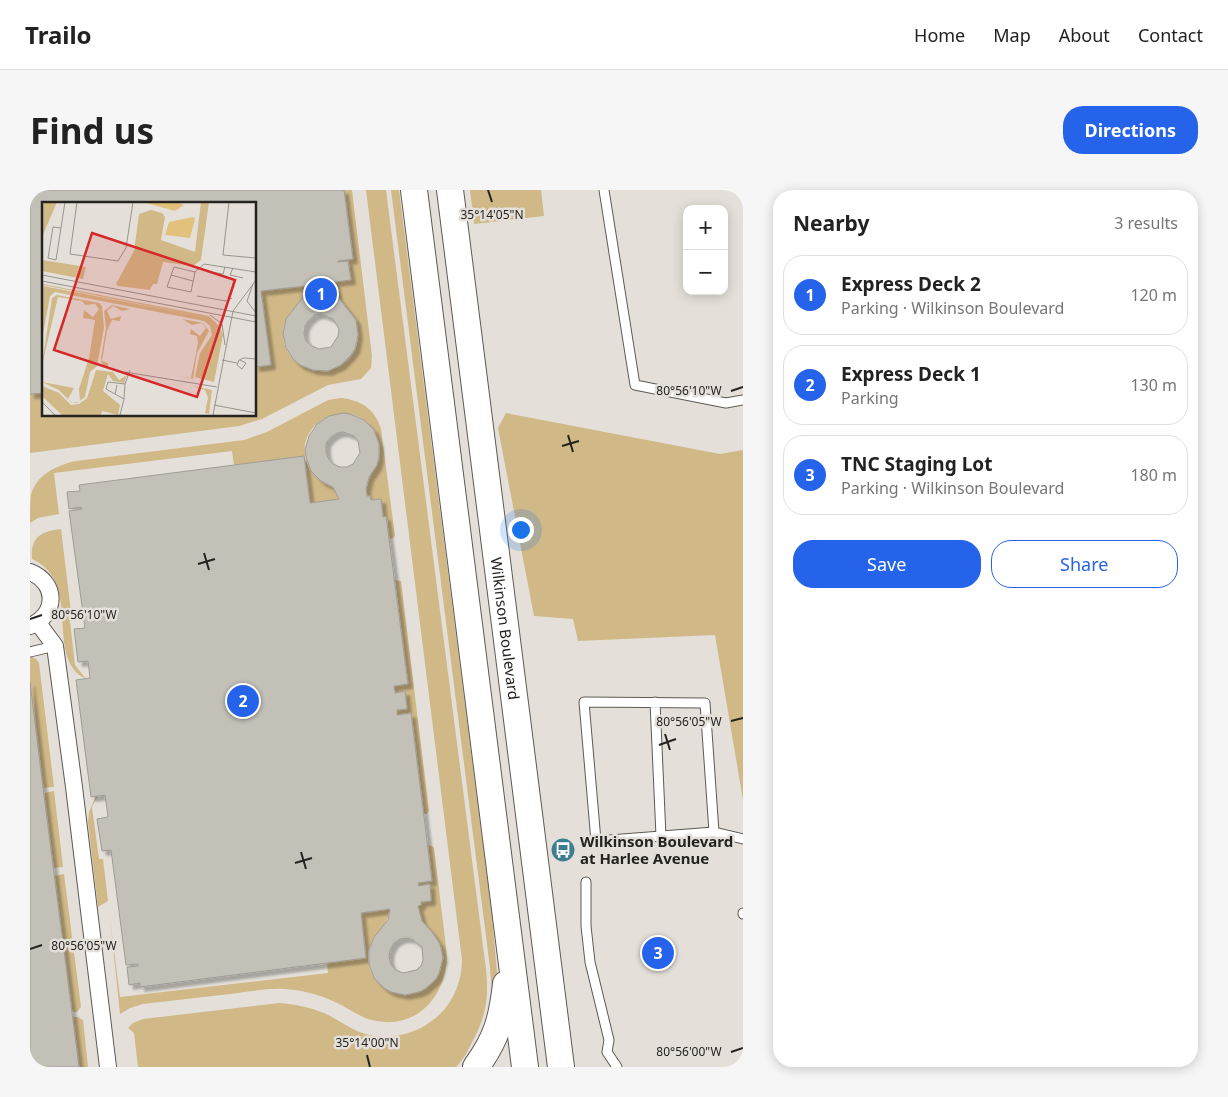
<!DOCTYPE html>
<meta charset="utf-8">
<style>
body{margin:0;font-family:"Noto Sans",sans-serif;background:#f6f6f6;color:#222}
.controls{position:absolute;right:15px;top:15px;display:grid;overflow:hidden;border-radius:10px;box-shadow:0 2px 12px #0003}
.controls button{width:45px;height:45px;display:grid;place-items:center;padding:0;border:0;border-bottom:1px solid #e0e0e0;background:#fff;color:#222;font:25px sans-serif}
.you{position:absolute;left:490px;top:339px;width:18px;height:18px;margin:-12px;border:4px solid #fff;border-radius:50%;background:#1a73e8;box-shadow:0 0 0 8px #1a73e833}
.badge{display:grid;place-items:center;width:32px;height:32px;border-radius:50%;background:#2563eb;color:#fff;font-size:16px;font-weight:700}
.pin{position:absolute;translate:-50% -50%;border:2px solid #fff;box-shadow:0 1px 5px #0006}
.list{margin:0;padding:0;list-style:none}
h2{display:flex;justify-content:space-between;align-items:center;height:65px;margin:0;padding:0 20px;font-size:21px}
h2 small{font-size:16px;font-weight:400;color:#767676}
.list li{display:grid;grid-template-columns:32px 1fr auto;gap:15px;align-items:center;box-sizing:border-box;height:80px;margin:0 10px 10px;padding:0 10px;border:1px solid #e0e0e0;border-radius:20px}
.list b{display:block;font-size:19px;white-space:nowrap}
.list p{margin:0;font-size:16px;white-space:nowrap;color:#767676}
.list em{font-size:16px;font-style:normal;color:#767676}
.actions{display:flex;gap:10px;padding:15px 20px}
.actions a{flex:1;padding:11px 0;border:1px solid #2563eb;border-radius:20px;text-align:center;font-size:18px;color:#2563eb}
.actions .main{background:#2563eb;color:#fff}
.map{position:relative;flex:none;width:713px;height:877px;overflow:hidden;border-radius:20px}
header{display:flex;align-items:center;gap:30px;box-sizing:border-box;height:70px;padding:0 25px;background:#fff;border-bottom:1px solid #e0e0e0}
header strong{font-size:24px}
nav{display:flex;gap:28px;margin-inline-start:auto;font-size:18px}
.intro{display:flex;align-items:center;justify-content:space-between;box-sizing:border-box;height:120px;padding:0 30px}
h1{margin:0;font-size:35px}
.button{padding:12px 22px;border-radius:20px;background:#2563eb;color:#fff;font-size:18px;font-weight:700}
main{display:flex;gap:30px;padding:0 30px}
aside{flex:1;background:#fff;border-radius:20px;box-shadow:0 2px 12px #0003}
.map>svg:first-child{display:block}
.green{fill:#d0b887}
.building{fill:#c3c0b8;stroke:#9f9c95;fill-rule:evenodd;filter:url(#shadow)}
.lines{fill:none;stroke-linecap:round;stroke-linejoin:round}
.lane-casing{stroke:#5d5a54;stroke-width:11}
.street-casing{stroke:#5d5a54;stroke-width:18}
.primary-casing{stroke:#5d5a54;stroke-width:28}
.lane{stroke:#fff;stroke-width:9}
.street{stroke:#fff;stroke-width:16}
.primary{stroke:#fff;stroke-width:26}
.ticks{fill:none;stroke:#242320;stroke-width:2}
.labels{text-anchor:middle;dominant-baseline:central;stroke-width:5;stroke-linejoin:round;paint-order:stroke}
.street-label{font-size:15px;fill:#242320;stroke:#e4e0d9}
.poi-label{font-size:15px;font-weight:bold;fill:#242320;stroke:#e4e0d9;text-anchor:start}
.inset-road{fill:none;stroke:#97948f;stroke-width:1}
.view{fill:#d62828;fill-opacity:0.15;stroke:#d62828;stroke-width:2.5}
.inset-edge{fill:none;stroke:#242320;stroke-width:2.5}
.ticks-label{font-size:12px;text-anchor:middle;fill:#242320;stroke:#e4e0d9;stroke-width:5;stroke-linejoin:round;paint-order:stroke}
</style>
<header>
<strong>Trailo</strong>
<nav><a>Home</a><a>Map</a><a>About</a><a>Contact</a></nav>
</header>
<div class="intro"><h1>Find us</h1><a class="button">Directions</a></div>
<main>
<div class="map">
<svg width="713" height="877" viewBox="0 0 713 877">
<defs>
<filter id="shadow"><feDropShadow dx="4.5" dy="4.5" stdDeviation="1" flood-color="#0004"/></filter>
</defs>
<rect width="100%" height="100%" fill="#e4e0d9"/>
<path class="green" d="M314,0H322L342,166L341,178L331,189L298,195L232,229L209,236L0,263V204L14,203V225H225V177L241,175L231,101L275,96C275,99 275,104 273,107C268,121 254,122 253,143C253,190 325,194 328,147C329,124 316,123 308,107C306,102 305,97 304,92L321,90L318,71L308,72V71L323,69Z
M336,0H356L456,779C459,810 456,827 441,854C437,863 433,870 426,877H108L104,843L98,838L103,833L113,829L249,813C264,814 279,817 294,823C305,828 316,836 327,841C355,853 388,845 409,825C424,811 432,790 432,770Z
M361,0H369L462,726L468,794L455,837L462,805L460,778Z
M440,0H511L514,26L444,34Z
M311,208C331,210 345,219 351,239L365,346L363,348L359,349L357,327H353L341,310L340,306H337C334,283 357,273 347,248C331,202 261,228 277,273C280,281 286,289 294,293C297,295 302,296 304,299C306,302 308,306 309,309L280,313L274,266L204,275L202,261L24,283L29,324L8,328L0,333C0,324 0,313 1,305C6,285 27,275 46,271L214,250L237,242L298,210Z
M476,223L690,264L713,260V610L685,445L548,451L543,429L504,426L468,238Z
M31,339L41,422L39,423L45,475L56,489C13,468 54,392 2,369C0,346 13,341 31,339Z
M365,390L371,391L399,621L397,624H393L367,525V520L377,518L375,501L365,503L364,496L378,494Z
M0,466L6,469L9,473L24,597L13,598L0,492Z
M24,601L33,677L23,678L14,603Z
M66,606H68L62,617L69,669H73L78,711L68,717L58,632L59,622Z
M397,655L402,656L404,658L417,765C417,804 388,839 347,831C331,829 319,818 305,812C289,804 271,800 254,799C236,798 218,802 200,804C171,807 142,811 113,814L100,818L90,824L80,728L90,807L298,783L297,773L336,768L331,723L360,719C358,741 334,748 339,774C347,819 415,811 412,766C411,744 399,745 392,731C390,726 389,720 388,716L391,715V712L401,711L399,694L389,696L388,693Z
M34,684L51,817L47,822H42L24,686Z
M42,827H48L53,830L58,877H49Z"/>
<path class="building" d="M0,0H314L323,69L308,71V72L318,71L321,90L304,92L308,107L326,130L328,145L325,159L321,165L311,175L298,181L283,180L270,175L264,170L256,158L253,144L256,129L273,107L275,96L231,101L241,175L225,177V14H14V203L0,204ZM291,124L303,129L309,139L308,146L301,157L289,159L282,156L276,151L274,144L275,136L279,130L285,125Z
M313,223L320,224L334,230L344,240L349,254V268L347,275L339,287L336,299L337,306H340L341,310L351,309L353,327L356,326L378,494L364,496L365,503L375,501L377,519L367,520V525L381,523L402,691L388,693L389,696L400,694L401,711L391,712V715L388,716L392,731L402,742L410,754L413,768L409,783L406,789L395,799L389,802L375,805L361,802L354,798L344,788L339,774V760L344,747L358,730L360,719L331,723L336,768L110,797V793L99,795L97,777L108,776V774L96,775L81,660L72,661L67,629L78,627L75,605L61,607L46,490L60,488L58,471L48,472L44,439L55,438L39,321L52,319L51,317L39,319L37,302L50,301L49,295L274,266L280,313L309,309L303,297L291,291L281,281L276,267L275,260L279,246L287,234L299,226ZM313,242L324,246L328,251L330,263L323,274L317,277H310L303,274L298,268L296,261V253L301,247L307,243ZM376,748L382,749L392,757L393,770L391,776L386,780L373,783L366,780L361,775L359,767L360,760L364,753L370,749Z
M0,492L13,598L49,877H0Z"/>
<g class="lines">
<defs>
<path id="lane" d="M574,0L605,195L696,213L713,210
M0,462L25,456
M625,512L631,646
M684,642L675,513L554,512L566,651L684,642L713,649
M556,692V736L560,772L579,850L577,862L587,877
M713,723V724"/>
<path id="street" d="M0,382C28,393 27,425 0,436
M8,433L25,456L44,597L78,877"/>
<g id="primary">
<path d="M384,0L495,877"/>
<path id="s1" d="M420,0L531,877"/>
<path d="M446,877C467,848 472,829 476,794"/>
</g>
</defs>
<use href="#lane" class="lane-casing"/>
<use href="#street" class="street-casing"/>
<use href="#primary" class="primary-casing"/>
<use href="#lane" class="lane"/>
<use href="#street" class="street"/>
<use href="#primary" class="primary"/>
</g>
<path class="ticks" d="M458,0L462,12M701,201L713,197M538,245L543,262M532,256L549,251M174,363L179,380M168,374L185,369M0,429L12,425M701,531L713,528M635,544L640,560M629,555L646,549M271,662L276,679M265,673L282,668M0,759L12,755M701,862L713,858M337,865L340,877"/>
<defs>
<symbol id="bus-disc" viewBox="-11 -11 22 22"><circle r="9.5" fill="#3c7d90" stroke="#e4e0d9"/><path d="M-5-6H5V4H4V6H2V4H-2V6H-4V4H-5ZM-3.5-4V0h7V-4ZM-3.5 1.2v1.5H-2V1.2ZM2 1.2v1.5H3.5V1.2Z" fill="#fff"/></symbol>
</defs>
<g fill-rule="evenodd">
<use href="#bus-disc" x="519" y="646" width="28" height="28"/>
</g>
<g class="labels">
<g class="street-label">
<text stroke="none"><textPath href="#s1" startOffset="442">Wilkinson Boulevard</textPath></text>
</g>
<g class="poi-label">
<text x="550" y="651">Wilkinson Boulevard<tspan x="550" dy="17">at Harlee Avenue</tspan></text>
</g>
</g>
<g transform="translate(12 12)">
<rect width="214" height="214" fill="#e4e0d9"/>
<path d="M2,0H15L0,35V7ZM159,0H167L159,58L151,64L121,60L115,82H111L108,88L76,84L74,82L92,49L97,12L109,8L120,11L123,15L119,38L153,50ZM0,58L44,65L41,77L0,69ZM1,82L167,114L179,126L177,121L181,133L172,180L153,175L158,151L170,133L168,124L162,119L13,90L8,94L0,137ZM1,84V83L168,116ZM15,93L57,101L60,104L62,126L55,164L48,170L43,195L36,200L34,201H31L29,200L17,188L0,180L32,186L26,197L31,201L38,199L37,187L47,156L53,118L41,116L42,108L51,115L57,107L53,102L43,103L40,99L16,95L0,163L10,96ZM70,103L88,107L80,109L71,104L65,109L69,117L79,114L78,119L70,118L65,129L60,159L66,161V166L60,162L59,156L64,126L62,109ZM140,117L161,121L167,129L155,151L151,177L135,174L149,176L156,141L155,134L148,132L149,127L158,134L164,126L160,121L150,123ZM54,168L71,170L77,178L85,173L82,181L71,179L66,172L61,189L78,203L76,213L60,209L59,213H20L0,194V184L17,191L29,203L37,202L45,196ZM150,184L170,188L167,212L163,211L166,196L163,188Z" fill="#d0b887" fill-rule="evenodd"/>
<path d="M135,0L142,3L133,9L104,1ZM151,15L153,17L148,36L123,33L127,20Z" fill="#e2c17c"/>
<path class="inset-road" d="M35,0L28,52L76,59L84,46L91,0M187,0L181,53L214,56M19,26L11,25L6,56L14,58L19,26L23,0M191,66L188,73L201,76M153,70L132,65L125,85L149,90L153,70L162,62L214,70M168,70L181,72L183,65M0,73L214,114M129,73L151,79M0,79L214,120M211,82L205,99L214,111M155,94L184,99L190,96M168,113L180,122L183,143M180,158L195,161M198,158L204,161L200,167L195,163L197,158H198L201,156H203L214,157M83,170L175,185M75,183L73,192L64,187L66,180L83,182L88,168M73,192L82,197L78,213M82,197L83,182M0,200L13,213M172,203L214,211M171,213L191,109L214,78"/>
<path class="view" d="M50,31L193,78L155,195L12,148Z"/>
<rect width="214" height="214" class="inset-edge"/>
</g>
<g class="ticks-label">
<text x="462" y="29">35°14'05"N</text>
<text x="659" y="205">80°56'10"W</text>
<text x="54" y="429">80°56'10"W</text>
<text x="659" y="536">80°56'05"W</text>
<text x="54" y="760">80°56'05"W</text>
<text x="337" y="857">35°14'00"N</text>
<text x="659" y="866">80°56'00"W</text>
</g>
</svg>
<div class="controls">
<button>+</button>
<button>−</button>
</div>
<div class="you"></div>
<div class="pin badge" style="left:291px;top:104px">1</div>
<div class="pin badge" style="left:213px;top:511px">2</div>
<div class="pin badge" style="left:628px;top:763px">3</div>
</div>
<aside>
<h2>Nearby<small>3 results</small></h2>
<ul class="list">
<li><span class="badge">1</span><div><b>Express Deck 2</b><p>Parking · Wilkinson Boulevard</p></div><em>120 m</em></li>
<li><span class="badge">2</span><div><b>Express Deck 1</b><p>Parking</p></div><em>130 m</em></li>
<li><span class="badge">3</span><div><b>TNC Staging Lot</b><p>Parking · Wilkinson Boulevard</p></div><em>180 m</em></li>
</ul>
<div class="actions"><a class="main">Save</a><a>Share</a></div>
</aside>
</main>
